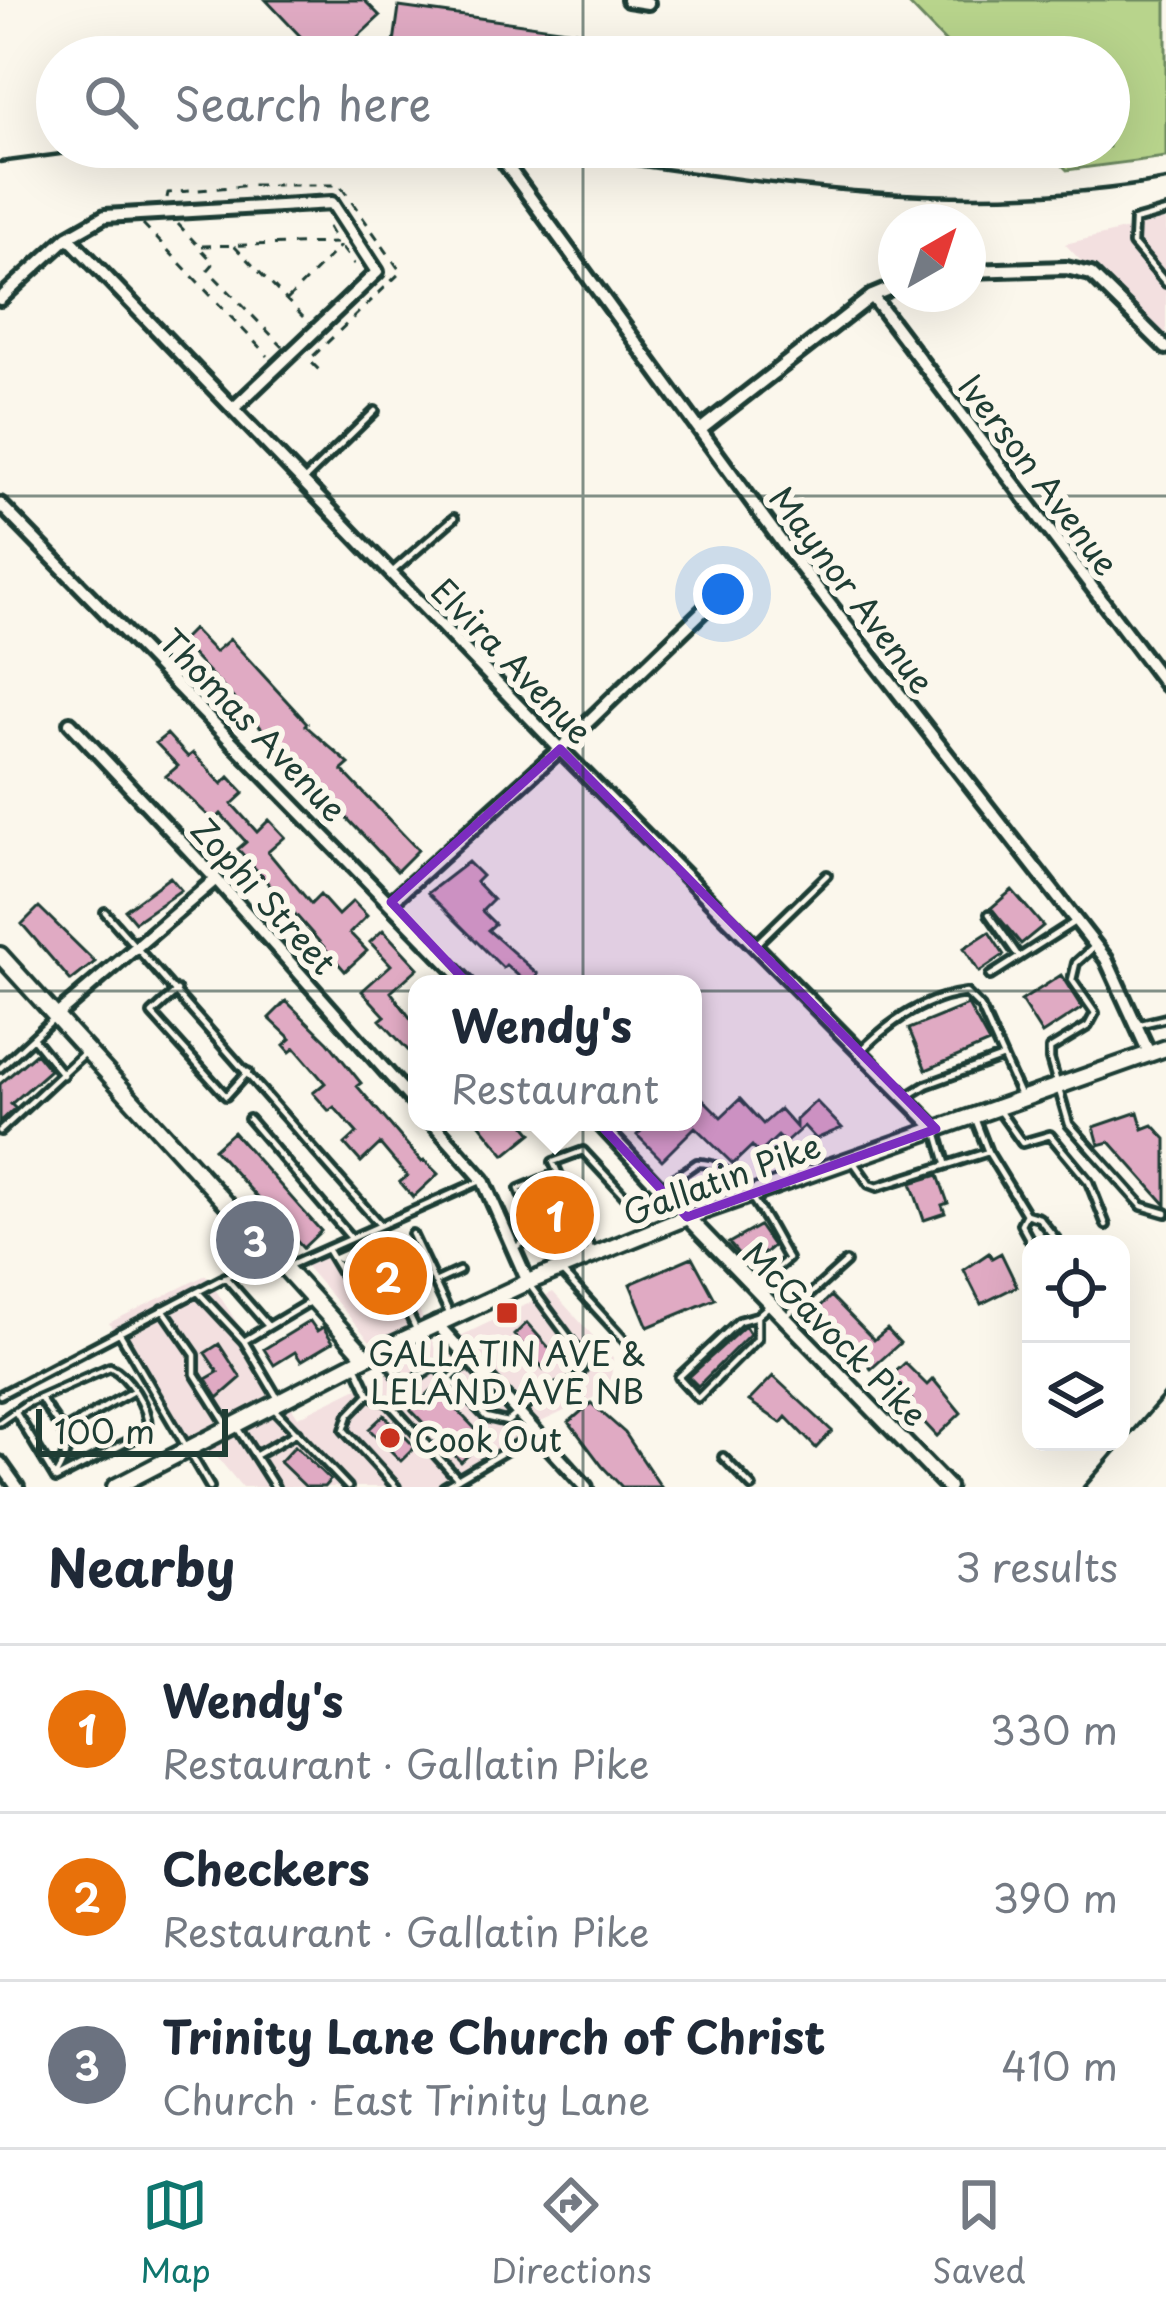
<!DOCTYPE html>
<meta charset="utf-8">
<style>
body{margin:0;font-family:"Playpen Sans",sans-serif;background:#f6f6f7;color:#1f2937}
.controls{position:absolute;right:36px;bottom:36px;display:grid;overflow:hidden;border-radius:24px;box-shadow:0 12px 48px #0002}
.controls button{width:108px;height:108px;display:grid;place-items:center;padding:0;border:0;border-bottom:3px solid #e0e1e3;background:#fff;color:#1f2937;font:60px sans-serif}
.compass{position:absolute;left:878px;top:204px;width:108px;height:108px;border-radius:50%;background:#fff;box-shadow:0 12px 48px #0002;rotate:39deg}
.scale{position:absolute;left:36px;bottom:30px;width:192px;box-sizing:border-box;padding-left:12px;border:6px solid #1f3d34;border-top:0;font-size:33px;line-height:42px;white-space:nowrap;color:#1f3d34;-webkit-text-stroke:9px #fbf7ec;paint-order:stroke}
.you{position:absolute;left:723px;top:594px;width:42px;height:42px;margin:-30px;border:9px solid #fff;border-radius:50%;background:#1a73e8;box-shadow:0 0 0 18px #1a73e833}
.badge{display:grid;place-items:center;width:78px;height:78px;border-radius:50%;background:#0f766e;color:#fff;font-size:39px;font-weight:700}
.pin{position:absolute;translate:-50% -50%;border:6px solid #fff;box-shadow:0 3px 12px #0006}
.popup{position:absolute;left:408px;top:975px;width:294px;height:156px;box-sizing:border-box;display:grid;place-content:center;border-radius:24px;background:#fff;filter:drop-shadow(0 3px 9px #0005);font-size:39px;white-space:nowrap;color:#747a83}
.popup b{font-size:45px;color:#1f2937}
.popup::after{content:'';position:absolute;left:50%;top:100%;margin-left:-24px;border:24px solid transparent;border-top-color:#fff}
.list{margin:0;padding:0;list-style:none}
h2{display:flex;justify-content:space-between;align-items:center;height:156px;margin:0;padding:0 48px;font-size:51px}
h2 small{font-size:39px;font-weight:400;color:#747a83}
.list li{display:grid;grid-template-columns:78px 1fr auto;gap:36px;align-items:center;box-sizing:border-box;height:168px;padding:0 48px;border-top:3px solid #e0e1e3}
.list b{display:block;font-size:45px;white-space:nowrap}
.list p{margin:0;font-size:39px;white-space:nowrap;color:#747a83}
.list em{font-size:39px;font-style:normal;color:#747a83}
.icon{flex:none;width:66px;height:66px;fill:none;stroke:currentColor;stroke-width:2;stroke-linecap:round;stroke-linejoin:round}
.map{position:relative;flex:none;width:1166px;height:1487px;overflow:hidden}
.search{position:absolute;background:#fff;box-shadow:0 12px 48px #0002;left:36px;right:36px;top:36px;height:132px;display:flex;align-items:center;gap:30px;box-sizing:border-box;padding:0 42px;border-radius:66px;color:#747a83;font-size:45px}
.sheet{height:660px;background:#fff}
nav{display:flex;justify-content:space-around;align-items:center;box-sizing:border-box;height:168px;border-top:3px solid #e0e1e3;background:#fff;font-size:33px;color:#747a83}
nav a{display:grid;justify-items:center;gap:6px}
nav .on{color:#0f766e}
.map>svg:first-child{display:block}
.built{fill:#f3e0e0}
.green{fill:#b8d48c;stroke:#6c8860;stroke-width:3}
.building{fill:#e0aac3;stroke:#1f3d34;stroke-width:3}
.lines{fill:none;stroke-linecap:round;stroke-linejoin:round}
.service-casing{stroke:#1f3d34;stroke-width:14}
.minor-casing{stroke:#1f3d34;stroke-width:20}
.tertiary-casing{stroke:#1f3d34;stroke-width:21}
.secondary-casing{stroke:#1f3d34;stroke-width:22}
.path{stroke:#1f3d34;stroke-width:3;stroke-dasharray:9 9;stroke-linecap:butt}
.service{stroke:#fbf7ec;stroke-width:4.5}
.minor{stroke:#fbf7ec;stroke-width:10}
.tertiary{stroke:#fbf7ec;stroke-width:12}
.secondary{stroke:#fbf7ec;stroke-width:14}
.rail{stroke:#1f3d34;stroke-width:4.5}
.marked{fill:#7b2cbf;fill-opacity:0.2;stroke:#7b2cbf;stroke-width:9;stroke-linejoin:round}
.grid{fill:none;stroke:#1f3d34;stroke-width:3;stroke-opacity:0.55}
.poi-dot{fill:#c8321e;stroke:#fbf7ec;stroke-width:4.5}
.labels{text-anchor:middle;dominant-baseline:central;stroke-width:12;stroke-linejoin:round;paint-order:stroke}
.street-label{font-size:33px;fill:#1f3d34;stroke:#fbf7ec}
.poi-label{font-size:33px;fill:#1f3d34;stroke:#fbf7ec}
</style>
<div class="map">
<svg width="1166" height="1487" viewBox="0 0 1166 1487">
<rect width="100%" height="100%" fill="#fbf7ec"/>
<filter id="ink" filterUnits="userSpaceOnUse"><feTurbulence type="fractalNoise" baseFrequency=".00833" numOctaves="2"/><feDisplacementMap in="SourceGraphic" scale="24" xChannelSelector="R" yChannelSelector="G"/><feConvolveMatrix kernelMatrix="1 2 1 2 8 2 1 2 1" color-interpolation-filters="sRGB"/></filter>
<g filter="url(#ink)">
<path class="built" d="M1166,220V351L1065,244Z
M385,1229L435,1348L553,1292L613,1358L610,1390L543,1421L436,1487H242L216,1456L176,1435L109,1323L206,1275L298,1417L395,1370L304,1264Z"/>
<path class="green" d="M905,0H1166V157L1067,170L1045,147H1109V57H960Z"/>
<path class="building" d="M266,0H364L380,16L336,57H320Z
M399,7L691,47L690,57H392Z
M193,629L215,652L230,639L307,723L305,725L349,764L342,770L418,850L397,871L180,642Z
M167,734L188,757L193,753L222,784L229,777L244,793L232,804L257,832L269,820L285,837L268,852L311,904L320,895L338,915L353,901L367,916L350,933L367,951L345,971L238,849L246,842L221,814L214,821L166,776L178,766L156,743Z
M468,862L482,876L476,882L493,900L482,911L495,924L488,930L538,974L528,984L506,965L503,968L428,893Z
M170,877L181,890L135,922L125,910Z
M1012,890L1043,926L1021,944L991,908Z
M39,907L95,962L71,981L22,924Z
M383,930L418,968L391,992L417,1027V1060L380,1020L385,1016L362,991L391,965L370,942Z
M989,932L1004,955L979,972L964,948Z
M1061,975L1082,1008L1042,1034L1021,1001Z
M286,1001L328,1042L361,1083L357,1086L422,1162L424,1160L438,1174L413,1197L400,1182L407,1176L380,1144L361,1162L345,1144L357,1133L334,1107L329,1111L313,1093L325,1083L295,1048L290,1052L284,1045L291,1039L269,1018Z
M968,1005L989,1043L926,1070L909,1029Z
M36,1053L50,1070L11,1104L15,1108L0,1122V1084Z
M693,1089L721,1117L740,1099L763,1124L780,1109L796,1127V1120L816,1101L842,1128L816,1139L804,1126L785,1143L778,1136L759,1154L752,1146L733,1164L695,1127L662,1160L637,1135L650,1122H693Z
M1138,1112L1143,1129L1153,1125L1166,1139V1205L1110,1142L1099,1145L1094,1127Z
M478,1122H523L532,1133L505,1155Z
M233,1132L321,1231L303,1248L214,1149Z
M938,1175L948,1203L942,1205L945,1213L924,1220L911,1183Z
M555,1187L573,1230L553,1238L536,1195Z
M759,1226L773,1246L749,1266L729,1243Z
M989,1253L992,1258L1001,1253L1017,1286L981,1304L964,1270Z
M692,1257L715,1299L648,1327L630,1284Z
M831,1296L874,1340L887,1329L900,1343L871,1369L827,1322L824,1326L813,1314Z
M310,1321L317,1331L323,1327L333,1342L301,1361L295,1352L274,1365L264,1349Z
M527,1323L557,1357L544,1369L514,1335Z
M745,1326L750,1334L698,1386L689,1377Z
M219,1344L241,1378L218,1398L206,1379L218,1372L205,1353Z
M905,1363L927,1385L933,1379L961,1413L937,1436L907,1404L912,1400L890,1377Z
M773,1376L832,1431L816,1448L786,1417L781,1423L749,1401Z
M435,1387L485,1439L461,1462L411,1410Z
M591,1403L625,1433L661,1487H622L602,1466L569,1422Z
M384,1415L415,1447L401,1461L369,1429Z
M295,1446L330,1480L324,1487H306L280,1462Z"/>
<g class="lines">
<defs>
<path id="service" d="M1166,212L1134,221L1133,244L1166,283
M304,480L375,411
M392,572L454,518
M105,912L380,1225
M989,914L1019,957
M754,946L827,875
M1095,946L1076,963L1072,980L1095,1013L1088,1026L1050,1049V1059L1069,1124L1142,1206L1166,1213
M990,976L1076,921
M177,991L152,1014L226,1096L248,1072
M1137,1025L1166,1018
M33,1038L63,1075
M860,1052C889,1022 924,998 966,993L981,1008L1019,1093
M0,1068L54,1018
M905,1098L926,1085L1003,1057
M1000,1112L1022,1143L1050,1135L1089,1182L1106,1225
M249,1119L351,1238
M976,1121L988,1152L1026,1214L1021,1224L1032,1244
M0,1131L84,1053
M938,1135L946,1163
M855,1164L869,1184L877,1187L988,1152
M558,1173L553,1162L583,1151L634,1206L697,1163C743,1162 767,1225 788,1259L754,1287
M1026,1214L1039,1218L1060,1244
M412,1234L451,1317
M513,1248L538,1236L519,1189L558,1173L591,1250
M327,1249L348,1284L377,1310L405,1306L415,1327
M333,1259L371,1242L380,1243L389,1252L409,1300L406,1304
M339,1259L368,1262L391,1300L401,1304
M291,1265L483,1180
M563,1273L641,1358
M225,1277L268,1326
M435,1282L459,1271
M198,1292L244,1341L277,1397
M163,1309L195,1355V1374L226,1423
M757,1316V1339L698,1398L679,1377L739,1321L757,1316L771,1304
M785,1317L846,1262
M119,1332L210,1487
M244,1341L311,1301
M385,1352L396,1375L407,1385L436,1365L486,1417L507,1422L537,1397L577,1380L586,1361L531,1287
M357,1368L369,1394L349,1415L344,1430L396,1487
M450,1379L468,1362
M369,1394L389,1403L458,1479
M0,1395L266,1256
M41,1399C61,1434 79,1437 55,1477
M273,1408L348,1487
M0,1422L26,1404L110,1367C128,1375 148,1407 148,1427L141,1435L56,1479L16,1413
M238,1429L275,1487
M65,1430L133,1391
M255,1456L297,1432
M723,1457L752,1487
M444,1487L536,1433"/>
<path id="minor" d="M628,0L648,3
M505,163L785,547L1106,959L1149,1053
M68,237L105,216L332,203L377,272L234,408
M968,271L1066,268L1091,274L1166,348
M872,296L1166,685
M0,299L68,237L560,749L936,1129
M700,430L872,296L896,286
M0,504L468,984
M70,723L216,879L417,1106
M391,902L560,749L709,605
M58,1014L216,879
M432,1122L483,1180L528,1282
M598,1122L687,1217
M436,1323L586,1487
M0,1463L17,1487"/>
<path id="tertiary" d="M687,1217L948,1487"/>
<path id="secondary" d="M0,955L366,1357
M115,1487L366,1357L528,1282L687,1217L1166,1048"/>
</defs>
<use href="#service" class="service-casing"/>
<use href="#minor" class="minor-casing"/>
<use href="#tertiary" class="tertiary-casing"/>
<use href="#secondary" class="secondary-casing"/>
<path class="path" d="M167,198L168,193L252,185H340L401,272L309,360
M143,224L268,356
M178,224L214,263L208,270L283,347
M328,227L336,241
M202,246L338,243
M234,246L308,322
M342,248L354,264
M287,300L340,246
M312,363L323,374"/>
<use href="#service" class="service"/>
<use href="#minor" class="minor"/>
<use href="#tertiary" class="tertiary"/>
<use href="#secondary" class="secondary"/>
<path class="rail" d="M507,147C725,176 946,220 1166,180
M0,162L114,147
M1084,1487L1166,1393"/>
</g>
</g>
<path class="marked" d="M560,749L936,1129L687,1217L391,902Z"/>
<path class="grid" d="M583,0V57M583,147V1487M0,496H1166M0,991H1166"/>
<g class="poi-dot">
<rect x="495" y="1301" width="24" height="24" rx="6"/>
<circle cx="390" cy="1438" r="12"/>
</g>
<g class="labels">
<g class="street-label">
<text transform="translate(1040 474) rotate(53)">Iverson Avenue</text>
<text transform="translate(853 589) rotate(53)">Maynor Avenue</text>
<text transform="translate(513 660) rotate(46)">Elvira Avenue</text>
<text transform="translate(254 724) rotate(46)">Thomas Avenue</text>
<text transform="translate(265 895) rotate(48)">Zophi Street</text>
<text transform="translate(721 1178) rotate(-20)">Gallatin Pike</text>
<text transform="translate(836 1333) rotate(45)">McGavock Pike</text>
</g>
<g class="poi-label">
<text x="507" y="1352">GALLATIN AVE &amp;<tspan x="507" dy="38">LELAND AVE NB</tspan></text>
<text x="414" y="1438" text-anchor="start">Cook Out</text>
</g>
</g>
</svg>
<div class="controls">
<button><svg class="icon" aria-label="locate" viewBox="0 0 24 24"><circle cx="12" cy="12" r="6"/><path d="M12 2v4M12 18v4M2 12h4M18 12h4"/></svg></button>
<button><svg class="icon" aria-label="layers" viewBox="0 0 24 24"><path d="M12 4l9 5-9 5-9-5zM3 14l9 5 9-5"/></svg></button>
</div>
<svg class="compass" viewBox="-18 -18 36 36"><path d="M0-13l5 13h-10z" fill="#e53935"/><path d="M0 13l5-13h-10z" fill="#747a83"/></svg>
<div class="scale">100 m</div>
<div class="you"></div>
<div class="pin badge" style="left:555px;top:1215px;background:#e8710a">1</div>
<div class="popup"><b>Wendy's</b>Restaurant</div>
<div class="pin badge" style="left:388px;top:1276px;background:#e8710a">2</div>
<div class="pin badge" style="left:255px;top:1240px;background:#6b7280">3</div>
<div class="search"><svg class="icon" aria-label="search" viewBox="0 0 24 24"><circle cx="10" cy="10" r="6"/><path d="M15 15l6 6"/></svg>Search here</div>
</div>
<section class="sheet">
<h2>Nearby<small>3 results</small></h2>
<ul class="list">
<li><span class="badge" style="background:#e8710a">1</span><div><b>Wendy's</b><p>Restaurant · Gallatin Pike</p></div><em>330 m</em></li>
<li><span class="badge" style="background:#e8710a">2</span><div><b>Checkers</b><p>Restaurant · Gallatin Pike</p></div><em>390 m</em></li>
<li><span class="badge" style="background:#6b7280">3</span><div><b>Trinity Lane Church of Christ</b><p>Church · East Trinity Lane</p></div><em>410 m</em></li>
</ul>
</section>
<nav>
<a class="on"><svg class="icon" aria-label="map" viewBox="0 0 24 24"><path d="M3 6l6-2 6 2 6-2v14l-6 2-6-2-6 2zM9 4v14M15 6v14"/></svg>Map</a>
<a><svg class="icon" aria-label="directions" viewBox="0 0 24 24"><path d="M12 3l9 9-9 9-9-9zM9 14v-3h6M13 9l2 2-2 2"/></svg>Directions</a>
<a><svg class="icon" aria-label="saved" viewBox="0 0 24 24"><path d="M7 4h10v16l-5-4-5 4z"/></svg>Saved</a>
</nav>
